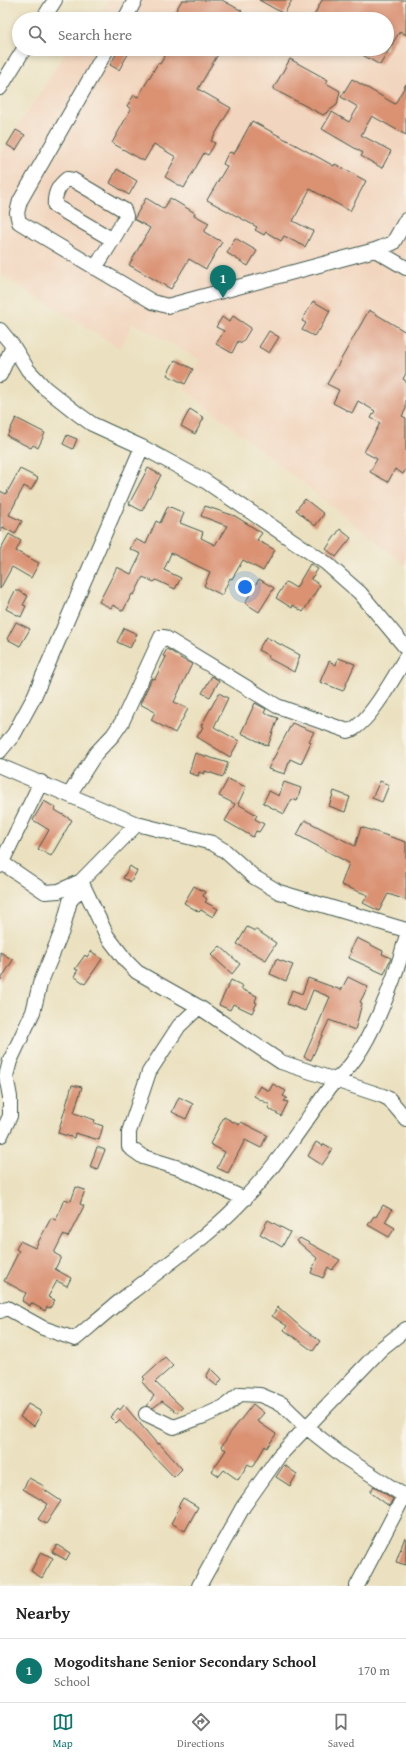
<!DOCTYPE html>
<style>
body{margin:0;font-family:"Gentium Book Plus",serif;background:#f6f6f6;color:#222}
.you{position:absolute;left:245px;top:587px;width:14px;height:14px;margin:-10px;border:3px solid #fff;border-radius:50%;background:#1a73e8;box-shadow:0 0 0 6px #1a73e833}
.badge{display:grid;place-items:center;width:26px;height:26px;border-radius:50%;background:#0f766e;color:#fff;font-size:13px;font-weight:700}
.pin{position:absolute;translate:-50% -33px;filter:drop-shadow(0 1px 2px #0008)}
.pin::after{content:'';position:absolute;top:21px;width:14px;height:12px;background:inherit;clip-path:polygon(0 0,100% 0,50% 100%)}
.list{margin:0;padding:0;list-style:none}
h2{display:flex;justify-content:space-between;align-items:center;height:52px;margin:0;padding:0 16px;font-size:17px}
h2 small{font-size:13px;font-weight:400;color:#767676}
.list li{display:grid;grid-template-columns:26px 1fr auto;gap:12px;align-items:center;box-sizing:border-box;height:64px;padding:0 16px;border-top:1px solid #e0e0e0}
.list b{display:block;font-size:15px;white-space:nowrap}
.list p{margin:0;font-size:13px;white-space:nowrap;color:#767676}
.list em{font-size:13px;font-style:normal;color:#767676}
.icon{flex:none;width:22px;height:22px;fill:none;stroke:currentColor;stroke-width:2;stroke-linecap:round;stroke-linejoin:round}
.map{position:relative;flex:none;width:406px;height:1586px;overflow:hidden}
.search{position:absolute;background:#fff;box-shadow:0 2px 6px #0003;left:12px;right:12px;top:12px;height:44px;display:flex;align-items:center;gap:10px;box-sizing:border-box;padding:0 14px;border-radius:22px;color:#767676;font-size:15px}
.sheet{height:116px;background:#fff}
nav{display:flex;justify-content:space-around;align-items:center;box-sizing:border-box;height:56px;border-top:1px solid #e0e0e0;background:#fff;font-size:11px;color:#767676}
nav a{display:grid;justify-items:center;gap:2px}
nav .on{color:#0f766e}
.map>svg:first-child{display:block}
.built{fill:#f2d5be}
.building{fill:#da9273}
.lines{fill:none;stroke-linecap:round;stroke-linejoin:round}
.minor-casing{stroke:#3e5649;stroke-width:16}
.minor{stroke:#fff;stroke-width:14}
</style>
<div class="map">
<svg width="406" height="1586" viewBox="0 0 406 1586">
<rect width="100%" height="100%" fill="#f7f3e8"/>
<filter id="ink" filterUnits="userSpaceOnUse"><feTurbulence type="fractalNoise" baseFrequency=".025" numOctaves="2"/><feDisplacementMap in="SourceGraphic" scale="8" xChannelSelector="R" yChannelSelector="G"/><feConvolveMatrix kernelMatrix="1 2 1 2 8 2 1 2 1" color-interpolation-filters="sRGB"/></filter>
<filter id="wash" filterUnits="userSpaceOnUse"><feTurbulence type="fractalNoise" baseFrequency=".012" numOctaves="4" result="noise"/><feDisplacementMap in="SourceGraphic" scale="16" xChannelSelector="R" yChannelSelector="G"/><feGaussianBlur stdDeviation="0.9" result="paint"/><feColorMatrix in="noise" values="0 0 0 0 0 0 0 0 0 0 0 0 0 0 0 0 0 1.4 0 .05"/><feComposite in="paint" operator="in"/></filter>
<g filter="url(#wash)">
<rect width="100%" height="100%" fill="#ebe1c0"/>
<path class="built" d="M107,0H406V565L184,389L201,360L133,323L120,348L0,274V155L68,49H387V19H97Z"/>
<g id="blocks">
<path class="building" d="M182,0H222L242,11L238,19H171Z
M259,0H292L284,14Z
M322,0H406V35L400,31L380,65L352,49H387V19H312Z
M119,49H131L119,70L110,65Z
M169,49H221L198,89L231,108L211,141L215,143L213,147L208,155L204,153L184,188L165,177L176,157L154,144L144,161L112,143L131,109L127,106L134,95L138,97L158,63L160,64Z
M290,59L328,80L326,83L340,91L337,105L323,115L273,89Z
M352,79L395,104L406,84V135L372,116L361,135L391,151L382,168L361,156L363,153L322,129L332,112L349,122L358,107L341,97Z
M252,121L334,166L335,164L366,181L350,211L310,189L293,221L313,231L305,247L284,236L281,241L266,232L264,235L255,230L257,227L207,200L227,166L223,164L227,155L230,152L234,154Z
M16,130L25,135L16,150L7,145Z
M117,169L137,181L129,195L110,183Z
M146,198L164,209L170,198L195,213L194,215L209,223L204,232L222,242L206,269L189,259L171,289L129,265L150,228L134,219Z
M235,238L257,251L248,266L227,253Z
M313,301L330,311L319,331L318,330L314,336L302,330L306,323L302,321Z
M369,310L406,332V373L403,379L406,381V409L402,416L406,418V469L403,474L395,469L388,482L370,472L377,459L364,452L380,423L371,418L375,411L358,401L352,413L333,403L339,390L327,384Z
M233,316L251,328L242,343L238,341L232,353L216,344L224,331L216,327L222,317L229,322Z
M269,331L279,337L269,353L259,347Z
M175,360L193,369L185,384L167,375Z
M190,409L204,418L195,434L181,426Z
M16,418L45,433L38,448L33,445L31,448L7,436Z
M67,435L77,439L73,449L63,444Z
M148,468L161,475L142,511L129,504Z
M20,469L38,478L31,490L24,486L9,515L22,521L15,534L3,527L0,532V491L6,494Z
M305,499L324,514L315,526L296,510Z
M168,506L184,513L180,523L203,532L201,538L215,545L227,526L201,516L205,506L235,516L262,533L257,540L275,550L263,571L243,560L232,579L230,578L222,595L204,586L210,572L171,553L164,570L181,578L175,589L156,580L154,582L143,577L134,595L132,594L123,611L113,605L111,608L99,602L117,567L131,574L141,554L130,549L135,539L146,544L156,521L160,523Z
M340,529L351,538L336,557L326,549Z
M9,534L21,541L16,551L39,563L31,578L12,567L0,589V550Z
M310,564L318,569L311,579L320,585L303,612L293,605L292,608L276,598L286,582L296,588Z
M259,579L274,588L259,612L245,603Z
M15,591H19L28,596L23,605L26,606L21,617L6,609Z
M16,622L30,629L20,646L7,639Z
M124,628L137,634L130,648L117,642Z
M266,637L300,655L294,672L268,658L269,656L258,650Z
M167,649L180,657V658L192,664L174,702L188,709L175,733L151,720L155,712L140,704L152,678L155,679L166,657L163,656Z
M338,658L355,664L343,691L320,682L329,661L336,665Z
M212,676L219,681L210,697L202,693Z
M219,693L228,698L214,727L239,741L230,757L197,737L203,727L201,726Z
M255,703L266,709L264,713L278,718L268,746L241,733Z
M292,723L314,732L309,741L311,742L301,764L290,759L285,774L268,769Z
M195,753L228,763L223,777L205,771L204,774L199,772L198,776L189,773Z
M228,779L246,787L238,804L257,815L255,819L264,824L259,832L256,831L253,837L225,821L235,804L219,796Z
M380,781L389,785L382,802L372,798Z
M284,782L301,788L297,801L292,799L284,814L263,803L269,791L279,796Z
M334,791L350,797L345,812L329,806Z
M44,801L56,808L55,810L72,820L51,856L38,849L49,830L33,820Z
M305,820L355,846L361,827L406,842V900L388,894L379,911L363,903L368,895L341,885L349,863L297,835Z
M130,866L137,871L131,882L123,878Z
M194,886L205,892L203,896L207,899L205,902L218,909L213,917L201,910L199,912L184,903Z
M247,927L255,931V929L276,943L266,960L237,944Z
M357,938L383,951L382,954L391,958L384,974L349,958L351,952L350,951Z
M220,946L240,964L232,974L211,955Z
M91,951L102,959L85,984L74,976L78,970L75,969L85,955L87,957Z
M0,952L13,960L0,981Z
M276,959L293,965L286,981L270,974Z
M348,977L368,987L360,1002L362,1003L355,1030L329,1020L311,1060L304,1057L330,997L313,990L305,1011L287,1004L292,990L302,994L308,978L341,990Z
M231,980L243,986L241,989L257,996L255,1002L257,1003L252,1013L233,1004L230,1010L219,1005Z
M273,1084L286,1091L283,1096L287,1098L284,1101L288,1102L281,1116L268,1108L270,1105L254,1096L260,1086L269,1091Z
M72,1085L82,1087L74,1113L95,1120L94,1123L103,1126L99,1140L75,1133L74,1138L58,1133Z
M179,1097L193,1104L186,1119L172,1112Z
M224,1117L239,1125L241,1122L267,1135L261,1148L245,1140L228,1173L217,1168L225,1152L210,1144Z
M316,1142L323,1146L324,1144L333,1149L322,1165L308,1156Z
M97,1147L105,1150L97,1170L90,1167Z
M76,1187L85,1190L80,1204L84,1206L68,1237L63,1235L54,1253L61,1257L55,1269L71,1278L67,1286L57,1281L48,1297L55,1300L50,1308L47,1307L45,1311L31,1303L30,1306L22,1301L26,1293L4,1281L19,1251L16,1249L20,1241L35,1248L51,1218L56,1220L64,1199L71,1201Z
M383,1205L392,1210L385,1222L395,1228L389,1237L368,1225L374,1216L376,1217Z
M268,1220L290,1232L282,1247L260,1234Z
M300,1238L340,1260L332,1270L328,1267L323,1278L311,1273L317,1258L297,1241Z
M278,1307L303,1329L320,1341L313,1351L284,1330L287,1326L272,1316Z
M165,1357L173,1366L155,1382L183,1408L178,1413L162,1401L153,1408L146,1406L154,1396L142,1382L145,1379L143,1377Z
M211,1368L222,1379L217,1386L206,1377Z
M28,1404L42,1412L34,1426L20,1417Z
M253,1404L264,1413L257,1421L276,1434L267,1448L265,1446L253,1467L248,1464L238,1480L224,1470L219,1476L212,1471L226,1450L221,1447L231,1432Z
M124,1405L158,1445L159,1443L182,1469L174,1477L119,1420L116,1423L110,1417L118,1408L120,1410Z
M284,1465L297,1474L290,1486L276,1477Z
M29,1478L44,1486L43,1489L61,1501L46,1524L38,1519L48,1504L23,1489Z
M374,1486L393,1499L389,1506L370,1492Z
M183,1498L198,1507L185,1531L171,1523L180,1507L178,1506Z
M405,1537L406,1538V1565L396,1562Z
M57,1545L70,1553L66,1560L52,1552Z
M41,1552L53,1558L42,1578L31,1571Z"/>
</g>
</g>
<g filter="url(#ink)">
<use href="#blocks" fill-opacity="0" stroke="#3e5649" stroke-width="1"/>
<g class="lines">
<defs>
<path id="minor" d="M43,19L55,0
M125,19L135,0
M107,49L20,201L17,213L19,222L32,230L153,302L167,306L375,250L393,243L406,220
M0,88L24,49
M375,250L406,268
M95,268C106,251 117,234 126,216L124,210L73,180L67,179C58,186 54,195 55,206L113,240
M0,330L13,346L28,370L45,388L78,414L92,424L142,447L205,481L326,563L360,593L406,648
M0,375L13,346
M0,751L14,734L33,699L142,447
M0,766L137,824L212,843L225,851L254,877L279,892L406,930
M69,795L96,753L113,735L122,722L161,637H164L277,706L348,731C367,727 396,674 406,657
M1,862L45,892L59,891L81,881L137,824
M0,866L41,782
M81,881L107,936L127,962L137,972L199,1007L281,1062L383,1096L389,1099L406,1119
M199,1007L179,1026L149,1072L129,1132V1147L143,1157L179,1168L245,1199
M0,1135H1L10,1116V1097L6,1076L10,1061L33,1012L40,984L62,931L70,901L83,886
M0,1311L7,1308L43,1328L75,1339C94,1323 113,1306 133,1291C171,1261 212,1234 245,1198C279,1163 306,1120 335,1080C367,1058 396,976 406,938
M146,1414L174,1427L204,1416L224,1407L240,1394L260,1395L282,1404L306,1427L344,1457L406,1497
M199,1586L243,1507L279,1456L382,1348L406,1329
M357,1586L404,1496"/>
</defs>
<use href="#minor" class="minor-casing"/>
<use href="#minor" class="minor"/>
</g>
</g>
</svg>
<div class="you"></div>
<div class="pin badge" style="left:223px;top:298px">1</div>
<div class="search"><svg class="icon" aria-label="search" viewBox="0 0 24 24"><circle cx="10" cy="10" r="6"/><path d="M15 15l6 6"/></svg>Search here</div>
</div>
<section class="sheet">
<h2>Nearby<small></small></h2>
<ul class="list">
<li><span class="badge">1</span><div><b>Mogoditshane Senior Secondary School</b><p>School</p></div><em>170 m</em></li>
</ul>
</section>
<nav>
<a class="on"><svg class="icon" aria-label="map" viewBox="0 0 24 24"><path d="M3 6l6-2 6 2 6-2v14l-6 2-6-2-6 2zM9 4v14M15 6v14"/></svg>Map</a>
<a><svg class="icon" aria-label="directions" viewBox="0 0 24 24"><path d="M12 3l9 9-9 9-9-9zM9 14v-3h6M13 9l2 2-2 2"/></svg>Directions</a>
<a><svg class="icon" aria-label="saved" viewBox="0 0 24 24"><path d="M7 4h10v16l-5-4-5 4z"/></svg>Saved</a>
</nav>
